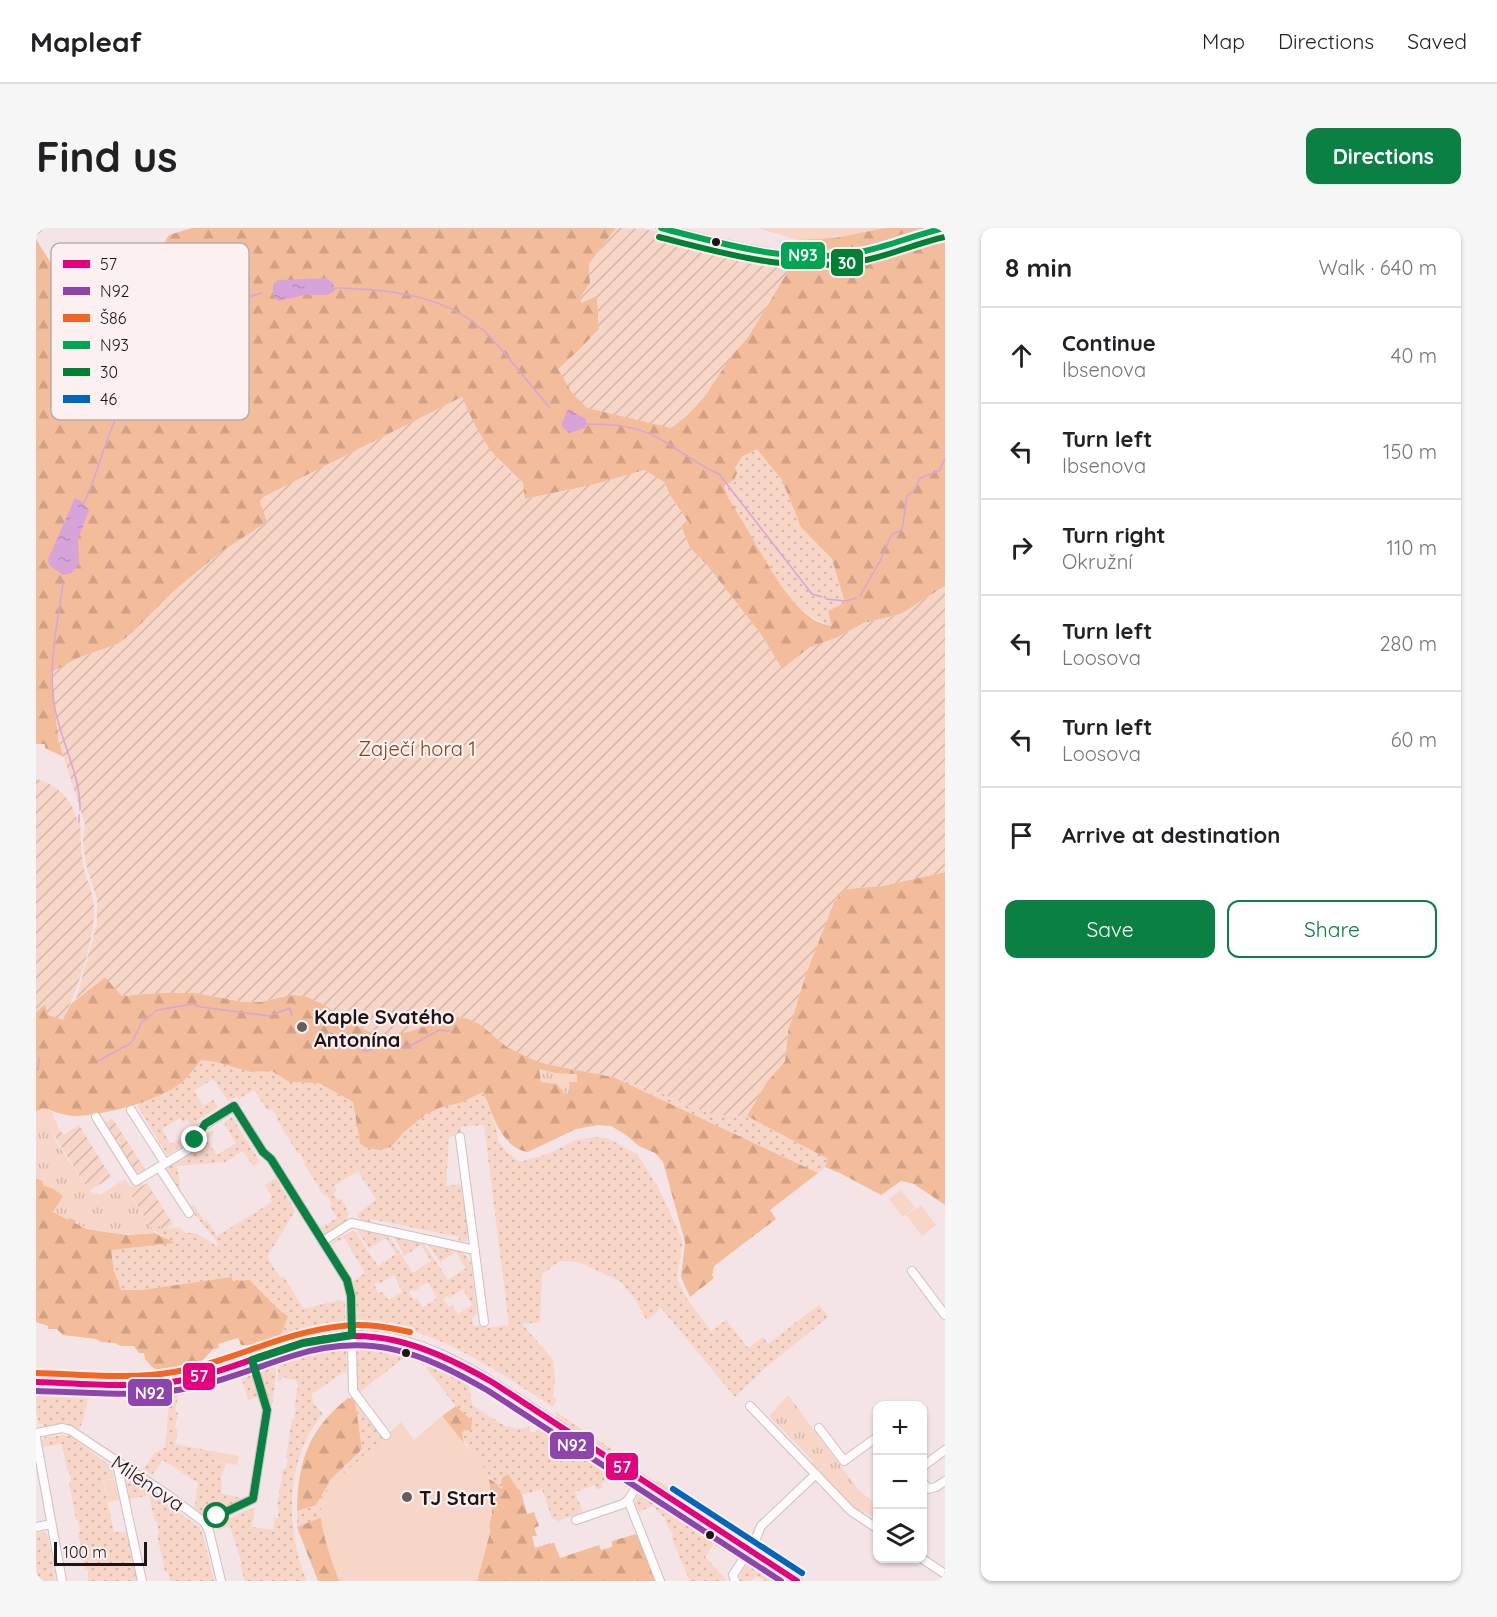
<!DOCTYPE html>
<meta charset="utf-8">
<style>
body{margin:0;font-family:Quicksand,sans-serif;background:#f6f6f6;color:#202124}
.controls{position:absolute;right:18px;bottom:18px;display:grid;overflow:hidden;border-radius:12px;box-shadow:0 2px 4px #0004}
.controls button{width:54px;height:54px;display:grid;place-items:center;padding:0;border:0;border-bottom:2px solid #e0e0e0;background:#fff;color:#202124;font:30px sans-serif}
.scale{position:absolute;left:18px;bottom:15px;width:93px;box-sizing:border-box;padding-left:6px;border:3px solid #1d1415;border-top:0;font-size:16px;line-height:21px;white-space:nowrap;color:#1d1415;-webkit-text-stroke:4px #fcf0f1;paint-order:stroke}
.stop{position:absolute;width:18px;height:18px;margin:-14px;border:4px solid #0b8043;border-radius:50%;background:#fff}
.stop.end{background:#0b8043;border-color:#fff;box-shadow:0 2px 6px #0008}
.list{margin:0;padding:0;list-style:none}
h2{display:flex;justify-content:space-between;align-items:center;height:78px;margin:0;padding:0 24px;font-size:26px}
h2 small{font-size:20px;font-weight:400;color:#757577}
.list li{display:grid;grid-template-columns:39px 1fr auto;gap:18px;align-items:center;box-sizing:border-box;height:96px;padding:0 24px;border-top:2px solid #e0e0e0}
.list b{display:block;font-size:22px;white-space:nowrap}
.list p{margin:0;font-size:20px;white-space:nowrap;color:#757577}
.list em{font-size:20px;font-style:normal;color:#757577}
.actions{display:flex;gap:12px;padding:18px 24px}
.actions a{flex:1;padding:14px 0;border:2px solid #0b8043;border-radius:12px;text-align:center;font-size:21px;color:#0b8043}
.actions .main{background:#0b8043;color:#fff}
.icon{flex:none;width:33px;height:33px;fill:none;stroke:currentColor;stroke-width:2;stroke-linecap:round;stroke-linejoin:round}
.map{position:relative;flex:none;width:909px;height:1353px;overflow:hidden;border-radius:12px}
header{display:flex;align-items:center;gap:36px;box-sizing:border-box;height:84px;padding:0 30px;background:#fff;border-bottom:2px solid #e0e0e0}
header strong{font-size:28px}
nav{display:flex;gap:33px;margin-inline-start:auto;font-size:21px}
.intro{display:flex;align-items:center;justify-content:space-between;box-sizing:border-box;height:144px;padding:0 36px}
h1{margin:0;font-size:42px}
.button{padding:15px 27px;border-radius:12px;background:#0b8043;color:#fff;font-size:21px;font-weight:700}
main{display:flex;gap:36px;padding:0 36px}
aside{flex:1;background:#fff;border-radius:12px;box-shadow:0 2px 4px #0004}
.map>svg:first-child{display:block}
.grass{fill:url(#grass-dots);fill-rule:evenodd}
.forest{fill:url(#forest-firs);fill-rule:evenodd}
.park{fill:url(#park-tufts)}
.garden{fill:url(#garden-furrows)}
.pitch{fill:#f7d6c7}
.water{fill:url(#water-ripples)}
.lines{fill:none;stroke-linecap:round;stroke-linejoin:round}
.stream{stroke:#d7a4d9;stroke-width:1.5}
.minor-casing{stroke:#cdc1c2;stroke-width:10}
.tertiary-casing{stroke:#cdc1c2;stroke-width:11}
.minor{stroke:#fdfbfb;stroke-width:8}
.tertiary{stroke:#fdfbfb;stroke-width:9}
.bus-1-casing{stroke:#fcf0f1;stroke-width:10}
.bus-2-casing{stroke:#fcf0f1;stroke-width:10}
.bus-3-casing{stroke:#fcf0f1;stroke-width:10}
.bus-4-casing{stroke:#fcf0f1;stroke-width:10}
.bus-5-casing{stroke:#fcf0f1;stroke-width:10}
.bus-6-casing{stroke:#fcf0f1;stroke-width:10}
.bus-1{stroke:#e5007d;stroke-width:6}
.bus-2{stroke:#8e44ad;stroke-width:6}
.bus-3{stroke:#f26522;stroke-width:6}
.bus-4{stroke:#00a651;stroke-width:6}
.bus-5{stroke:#008033;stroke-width:6}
.bus-6{stroke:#0065bd;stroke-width:6}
.route{stroke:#0b8043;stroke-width:8}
.bus-dot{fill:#1d1415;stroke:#fcf0f1;stroke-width:2}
.poi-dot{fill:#685d5e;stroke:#fcf0f1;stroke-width:2}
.labels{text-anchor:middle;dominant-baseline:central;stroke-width:4.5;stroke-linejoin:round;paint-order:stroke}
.park-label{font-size:20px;fill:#7f461a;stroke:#fcf0f1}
.poi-label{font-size:20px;font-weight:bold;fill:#1d1415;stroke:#fcf0f1;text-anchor:start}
.street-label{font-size:20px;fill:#1d1415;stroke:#fcf0f1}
.key{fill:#fcf0f1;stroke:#b9aeaf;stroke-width:1.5}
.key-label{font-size:16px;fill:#1d1415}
.line-badge{stroke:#fcf0f1;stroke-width:2}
.badge-label{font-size:16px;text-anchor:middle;font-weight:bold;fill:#fff}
</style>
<header>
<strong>Mapleaf</strong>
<nav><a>Map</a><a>Directions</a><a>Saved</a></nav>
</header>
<div class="intro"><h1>Find us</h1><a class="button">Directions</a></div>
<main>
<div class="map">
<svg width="909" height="1353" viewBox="0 0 909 1353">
<defs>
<pattern id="grass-dots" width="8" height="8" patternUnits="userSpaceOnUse" patternTransform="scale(1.5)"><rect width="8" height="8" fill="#f7d6c7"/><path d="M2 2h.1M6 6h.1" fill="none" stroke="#d3b7aa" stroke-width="1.8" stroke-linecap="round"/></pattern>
<pattern id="forest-firs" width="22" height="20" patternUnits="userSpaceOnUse" patternTransform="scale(1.5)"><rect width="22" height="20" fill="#f3bc9b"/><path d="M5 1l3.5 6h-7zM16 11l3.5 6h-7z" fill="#d0a185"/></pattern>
<pattern id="park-tufts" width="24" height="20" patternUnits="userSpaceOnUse" patternTransform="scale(1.5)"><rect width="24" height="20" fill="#f7d6c7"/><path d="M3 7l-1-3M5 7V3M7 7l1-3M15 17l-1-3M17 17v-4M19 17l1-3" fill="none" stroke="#d3b7aa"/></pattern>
<pattern id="garden-furrows" width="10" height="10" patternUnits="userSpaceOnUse" patternTransform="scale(1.5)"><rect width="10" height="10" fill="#f7d6c7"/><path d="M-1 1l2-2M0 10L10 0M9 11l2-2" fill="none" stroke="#d3b7aa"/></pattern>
<pattern id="water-ripples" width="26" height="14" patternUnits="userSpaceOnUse" patternTransform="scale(1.5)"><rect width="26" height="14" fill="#d7a4d9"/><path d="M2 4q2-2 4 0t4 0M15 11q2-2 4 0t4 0" fill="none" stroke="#b88cb9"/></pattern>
</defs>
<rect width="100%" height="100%" fill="#f4e4e6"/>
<path class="grass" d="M721,220L746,252L765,299L796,331L809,376L796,398C744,383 722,311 692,270L688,257L698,252C699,233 706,230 721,220Z
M164,832L180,834L215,844L236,843L253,854L283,855L317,874L324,915L355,919L368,904L390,886L406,879L424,875L447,864L460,898L462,913L471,924L484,934L512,926L540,912L558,909L571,910L601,926L623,961L647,1013L641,1050L651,1071L675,1103L690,1092L712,1120L727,1109L732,1116L783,1077L792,1089L729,1140L699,1169L625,1080L611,1093L600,1073L585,1054L543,1034L524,1033L506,1046L504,1094L486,1096L519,1134L517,1135L519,1149L517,1169L521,1171L517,1179C470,1149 424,1116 370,1101C355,1097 339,1097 324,1094L322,1091L317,1053L329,1045L308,1010L295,1017L297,1013L318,1002L342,1038L360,1026L350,1010L333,1021L321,1002L353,1008L377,1045L395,1033L385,1017L368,1028L358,1009L388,1016L412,1052L430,1040L420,1024L404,1034L392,1017L427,1024L435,1035L441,1086L436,1089L437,1098L450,1097L451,1100L473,1097L448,897L425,899L426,906L413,909L410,958L426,956L432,1007L431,1013L422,1014L423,1009L335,991L333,995L324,992L321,986L340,972L322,943L298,958L301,963L297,966L302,972L305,970C319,993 311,994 291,1006H288L284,1000L301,990L294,978L296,976L290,967L288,968L268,935L269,934L264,925L262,926L241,892L242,891L237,882L234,881L231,882L218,862L203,871L201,868L192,873L177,851L158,863L167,878L177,872L182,879L160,893L164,900L157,911L151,915L147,909L158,902L152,892L147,895L144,890L126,901L134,916L144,911L148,916L131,927L102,879V875C133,868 145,856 164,832ZM358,1047L366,1064L352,1072L347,1064L343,1065L338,1057L341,1054L343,1056ZM392,1054L401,1070L387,1079L381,1070L378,1072L373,1064L376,1061L378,1063ZM427,1061L436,1077L422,1086L416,1077L413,1079L407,1071L411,1068L413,1070Z
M577,849L625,865L672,885L682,887L711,888L792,931L789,939L782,945Z
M196,889L224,934L217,938L207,923L189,934L141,938L145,964L155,978L158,977L168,993L171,992L181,1008L236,974L234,970L236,969L229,957L240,950L259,983L231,1029L244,1050L247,1048L268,1081L303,1072L309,1074V1095L305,1101C286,1104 257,1105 242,1119L195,1049L106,1062L85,1063L78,1043L75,1022L138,1015L117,1002L124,997L128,1002L143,999L150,1005H160L182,1019L180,1012L153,980L130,942L132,937L162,911L176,902L178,905L171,913L181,927L200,915L188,895Z
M319,1117L349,1119L394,1133L388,1138L370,1128L324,1164L326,1168L324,1169L321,1163Z
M310,1119L311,1146L308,1144L276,1166L277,1175L287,1186C249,1230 249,1302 271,1353H209L204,1336H206L194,1298L182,1302L178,1297L219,1279L216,1299L237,1302L239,1290H242L243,1280L241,1279L247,1241H250L252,1231L250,1230L256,1191H258L260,1180H258L262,1157L260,1152L250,1150L249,1148L242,1154V1135L279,1124Z
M397,1134L432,1151L436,1177L469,1198L484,1201L494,1198V1204H500L501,1198H511L523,1202L593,1249L596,1255L594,1261L573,1248L566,1255L567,1260L561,1262L559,1257L539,1264L547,1284L522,1293L516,1290L506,1261L486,1267L472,1246L466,1250L465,1253L467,1259L465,1261C453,1251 429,1220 426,1204L436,1193L420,1178L390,1140Z
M239,1135L240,1150L235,1182L230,1166L212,1172L206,1151L142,1168L139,1184L142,1185L139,1200L142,1201L139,1216L180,1224L178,1233L190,1236L184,1252L186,1253L185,1265L212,1272C195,1279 175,1293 158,1283L162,1255L127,1232L116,1247L107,1241L119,1225L129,1219L132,1192L131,1190L135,1164L172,1157Z
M0,1165H55C48,1178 50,1191 42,1203L9,1200L8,1197L3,1196L0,1183Z
M319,1173L348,1209L294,1286L261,1299V1283L280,1277L295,1251L326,1221Z
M520,1184L595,1234V1238L521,1190Z
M27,1207L34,1208L75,1238L78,1249L67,1253L78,1304H91L101,1353H52V1342H49L42,1305L44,1304L42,1292H40L33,1254L35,1253L33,1242H31L26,1216L7,1219L5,1214L9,1209Z
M91,1248L163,1299L167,1307L178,1353H134L132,1344H129L121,1306L123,1305L121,1294H119L113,1267L110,1266V1268L94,1271L89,1249Z
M621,1252L707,1309L705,1311L619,1254Z
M608,1260L702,1320L705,1325L703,1333L678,1316L669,1329L691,1353H654L635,1309L637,1307L629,1293L630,1291L617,1278L602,1284C597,1274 599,1268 608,1260Z
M7,1304L12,1308L20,1353H0V1305Z
M715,1331L719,1332L751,1353H729L721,1348L715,1353H704L705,1345Z"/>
<path class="forest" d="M156,0H580L553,36L554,55L544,70L561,67L563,101L546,119L551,180L588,188L697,126L712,109L754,40L730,30L764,34L830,28L909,6V358L865,386L828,395L802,409L773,420L746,441L724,405L670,336L654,320L645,298L653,295L633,266L629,255L609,242L556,257L488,271L487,255L452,221L440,203L426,169L224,271L231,294L185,324L139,362L97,404L82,416L44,429L22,511L28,529L9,520V516H0V11C9,26 33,66 49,71L89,55L97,50L119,29L133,7ZM721,221L746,252L765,299L796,331L809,375L792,383L796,398C792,397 786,396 782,394C745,375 717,305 692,270L688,258L698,252L701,245L699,240L706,229Z
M723,0H890L827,18L762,24L764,12Z
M909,644V977L878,956L865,953L845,967L804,945L789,939L792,931L711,888L730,855L749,833L752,803L771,743L798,674L810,661L846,658Z
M69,749L86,768C110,766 135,763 159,765C180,767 202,776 223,774C238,772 253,764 268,768C286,772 301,786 316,795C354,818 383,797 422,789L433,791L444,796L471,819L510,836L577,849L782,945L734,982L740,991L678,1038L676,1047L678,1050L654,1069L645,1049L649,1014L627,934L619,925L603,918L590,907L575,898L562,897L540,901L492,924C465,920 457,886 447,864L424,875L406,879L390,886L368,904L355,919L342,922L329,919L324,915L317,874L283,855L253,854L236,843L215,844L180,834L165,832C159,839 154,847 147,853C128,872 65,888 39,888C29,888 17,883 7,880L0,884V784L9,776L27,791L35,776Z
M0,950L7,953V957L18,961L28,968L17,984L39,992V995L51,1001L92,1007L119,1005L139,1015L75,1022L78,1043L85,1062H106L195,1049L197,1053L213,1052L245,1084L252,1088L242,1115L231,1118L205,1117L202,1110L182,1116L183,1120L177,1121L155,1145L131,1149L116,1139L109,1131L108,1125H103L98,1118H85L79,1115L65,1114L60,1111L27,1107L21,1101H12V1098L0,1094Z
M312,1170H316L319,1173L326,1221L295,1251L280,1277L261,1283C262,1233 272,1202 312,1170Z
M420,1178L436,1193L435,1203L429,1202L426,1204L428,1216L406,1188Z
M472,1246L486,1267L491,1286L498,1284L503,1298L498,1300L501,1308H496L499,1320L514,1315L515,1316L518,1315L524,1330L563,1317L565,1322L576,1319V1313L600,1306L621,1353H441L454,1304L453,1297L456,1286L453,1251L459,1254L465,1261L467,1259L465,1253L466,1250Z
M294,1286L307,1353H282L261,1299Z"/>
<path class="park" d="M503,841L520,845L541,846V854H533L534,865L528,866L521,856L505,854Z
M7,880L15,882L24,903L18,907L19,912L53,963L64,967L89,951L95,959L105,953L107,958L94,967L119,1005C92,1007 64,1007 39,995V992L33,990L32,992L17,984L27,968L18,961L7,957V953L0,950V884Z
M752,1167L821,1260L841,1278V1292L829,1284L826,1286L815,1278L774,1236L777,1233L733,1188Z
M180,1224L203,1228L201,1237L178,1233Z"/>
<path class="garden" d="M580,0L609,1L730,30L754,40L712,109L697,126L669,168L652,187L635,200L551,180L536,165L522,141L546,119L563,101L561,68L545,75L544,70L554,55L553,36Z
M426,169C441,204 456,231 487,255L489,271L556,257L609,242L629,255L633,266L653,295L645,299L654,320L670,336L724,405L746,441L773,420L802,409L828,395L865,386L909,358V644L846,658L810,661L798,674L771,743L752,803L749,833L730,855L711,888L682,887L672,885L625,865L577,849L510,836L495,831L471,819L444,796L433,791L422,789L372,804L354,807L333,804L290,778L269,768L257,767L223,774H209L159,765H118L86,768L69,749L40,771L61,696V671L50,637L47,613L49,596L22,511L15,444L44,429L82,416L97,404L139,362L185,324L231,294L223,271Z
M0,551C23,557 36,572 42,594H44C45,609 45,626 48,641C50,651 56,661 57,672C63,703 41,763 27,792L12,787L9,776L0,784Z
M76,890L109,941L100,947L68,896Z
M43,897L75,949L53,963L18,907L24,903L28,907Z
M111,955L137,996L128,1003L124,998L117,1002L94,966Z"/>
<path class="pitch" d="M723,0H849L799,10L763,12Z
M865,962L879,979L867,989L853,971Z
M885,977L900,997L886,1008L870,987Z
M406,1188L448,1240L453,1251L456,1286L453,1297L454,1304L441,1353H303C296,1334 280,1292 286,1273C288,1266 292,1261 296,1256L365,1194L378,1212Z
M78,1251L83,1272L72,1274L68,1253Z"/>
<path class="water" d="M290,50L297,55L299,63L291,67H269L242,73L237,67V56L243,52Z
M532,181L550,191L549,200L533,205L525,198Z
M39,270L45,273L53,282L42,311L43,335L36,345L27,347L13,337L12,331Z"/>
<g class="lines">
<path class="stream" d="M299,60C353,61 415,67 454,109C475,131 494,157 514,180
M133,112L165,83L182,77L226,65
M548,196C573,196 600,197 622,210C643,221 661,237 683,246L776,366L786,369
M48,275C62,245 69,211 84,181
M27,355C22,394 12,435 18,475C23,510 45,547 44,582
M824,368L844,333L856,306L866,302L871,268L879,261L884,250L903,243L909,231
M790,371L810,373L820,370
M43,594V587
M295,805L329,823L347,818L372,819L403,802L414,803
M62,833L95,815L106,794L121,782L157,776L165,779L233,788L254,780L256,788
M0,841H2L3,830"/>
<defs>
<path id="minor" d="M95,882L129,935
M60,889L100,953L153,921L166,899L198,878L227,924L235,931L311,1052L315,1068L317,1163L350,1207
M424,909L448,1094
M123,939L153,985
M287,1013L315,995L439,1022
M876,1043L909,1087
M714,1178L815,1283L842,1301
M783,1200L808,1233L837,1212L842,1211
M0,1205L26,1200L34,1202L132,1267L168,1294L173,1303L185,1353
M0,1210L26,1353
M84,1236L82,1241L106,1353
M886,1239L909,1222
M886,1253L892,1261L900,1259L909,1253
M592,1272L624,1353
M540,1292L587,1276L592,1272L606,1251
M168,1294L217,1271L231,1182L216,1132
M0,1299L15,1296
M885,1330L909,1346
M699,1353L697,1347L718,1315L725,1298L780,1246"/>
<path id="tertiary" d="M625,0C692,17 759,39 829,23C856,16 882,5 909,0
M0,1L1,0
M0,1154C44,1154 98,1160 141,1153C166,1148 191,1141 215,1132C233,1127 249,1119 267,1115C344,1096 391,1115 456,1154L761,1353"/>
</defs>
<use href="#minor" class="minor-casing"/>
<use href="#tertiary" class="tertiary-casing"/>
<use href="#minor" class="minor"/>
<use href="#tertiary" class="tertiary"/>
<defs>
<path id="bus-1" d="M0,1154C47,1155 95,1161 142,1153C181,1146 218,1130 256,1118C332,1094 390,1116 456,1154L761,1353"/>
<path id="bus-2" d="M0,1163C47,1164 95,1169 142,1162C181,1156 218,1140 256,1128C332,1103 385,1124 451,1162L745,1353"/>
<path id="bus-3" d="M0,1145C46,1146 93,1152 138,1144C195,1134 247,1104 306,1098C329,1095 351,1099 374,1104"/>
<path id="bus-4" d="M625,0C691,17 760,38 829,23C856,17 882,6 909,0"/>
<path id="bus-5" d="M623,9C691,26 759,47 830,32C857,26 882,15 909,9"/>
<path id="bus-6" d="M637,1261L766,1345"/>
</defs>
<use href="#bus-1" class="bus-1-casing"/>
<use href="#bus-2" class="bus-2-casing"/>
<use href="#bus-3" class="bus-3-casing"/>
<use href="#bus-4" class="bus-4-casing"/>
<use href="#bus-5" class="bus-5-casing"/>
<use href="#bus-6" class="bus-6-casing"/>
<use href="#bus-1" class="bus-1"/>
<use href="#bus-2" class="bus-2"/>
<use href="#bus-3" class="bus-3"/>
<use href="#bus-4" class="bus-4"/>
<use href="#bus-5" class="bus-5"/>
<use href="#bus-6" class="bus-6"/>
</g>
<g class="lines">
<path class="route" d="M159,912L169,896L198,878L227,924L235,931L311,1052L315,1068L316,1107L267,1115L216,1132L231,1182L217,1271L181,1288"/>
</g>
<g class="bus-dot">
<circle cx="680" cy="14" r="5"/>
<circle cx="370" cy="1125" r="5"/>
<circle cx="674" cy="1307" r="5"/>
</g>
<g class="poi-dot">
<circle cx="266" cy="799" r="6"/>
<circle cx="371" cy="1269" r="6"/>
</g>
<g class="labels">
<g class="park-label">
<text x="381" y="520">Zaječí hora 1</text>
</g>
<g class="poi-label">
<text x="278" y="788">Kaple Svatého<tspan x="278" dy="23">Antonína</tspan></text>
<text x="383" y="1269">TJ Start</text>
</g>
<g class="street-label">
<text transform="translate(112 1255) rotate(34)">Milénova</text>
</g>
</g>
<rect x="15" y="15" width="198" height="177" rx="9" class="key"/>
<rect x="27" y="32" width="27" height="8" fill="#e5007d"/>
<rect x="27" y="59" width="27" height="8" fill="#8e44ad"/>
<rect x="27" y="86" width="27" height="8" fill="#f26522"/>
<rect x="27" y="113" width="27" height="8" fill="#00a651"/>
<rect x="27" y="140" width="27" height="8" fill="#008033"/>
<rect x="27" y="167" width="27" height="8" fill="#0065bd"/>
<g class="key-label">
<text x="64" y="42">57</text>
<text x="64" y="69">N92</text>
<text x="64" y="96">Š86</text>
<text x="64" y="123">N93</text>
<text x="64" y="150">30</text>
<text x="64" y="177">46</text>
</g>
<g class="line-badge">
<rect x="744" y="13" width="46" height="29" rx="6" fill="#00a651"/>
<rect x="794" y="20" width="34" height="29" rx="6" fill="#008033"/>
<rect x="146" y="1134" width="34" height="29" rx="6" fill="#e5007d"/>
<rect x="91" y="1150" width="46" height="29" rx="6" fill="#8e44ad"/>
<rect x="513" y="1203" width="46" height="29" rx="6" fill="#8e44ad"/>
<rect x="569" y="1224" width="34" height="29" rx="6" fill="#e5007d"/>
</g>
<g class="badge-label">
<text x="767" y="33">N93</text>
<text x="811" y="41">30</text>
<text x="163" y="1154">57</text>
<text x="114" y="1171">N92</text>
<text x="536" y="1223">N92</text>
<text x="586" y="1245">57</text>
</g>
</svg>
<div class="controls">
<button>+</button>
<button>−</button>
<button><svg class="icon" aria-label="layers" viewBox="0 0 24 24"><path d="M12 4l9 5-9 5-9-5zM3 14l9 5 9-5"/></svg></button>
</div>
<div class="scale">100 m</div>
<div class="stop" style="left:181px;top:1288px"></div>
<div class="stop end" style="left:159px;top:912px"></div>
</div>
<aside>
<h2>8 min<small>Walk · 640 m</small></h2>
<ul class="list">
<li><svg class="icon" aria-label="ahead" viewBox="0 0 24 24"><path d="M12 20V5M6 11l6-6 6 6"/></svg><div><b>Continue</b><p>Ibsenova</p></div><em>40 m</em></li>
<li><svg class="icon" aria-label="left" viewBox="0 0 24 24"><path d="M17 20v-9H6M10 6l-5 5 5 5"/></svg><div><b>Turn left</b><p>Ibsenova</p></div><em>150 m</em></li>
<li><svg class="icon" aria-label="right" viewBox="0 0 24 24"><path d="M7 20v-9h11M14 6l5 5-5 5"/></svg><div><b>Turn right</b><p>Okružní</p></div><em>110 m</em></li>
<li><svg class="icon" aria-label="left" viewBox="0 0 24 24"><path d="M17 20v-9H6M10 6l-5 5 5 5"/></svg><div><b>Turn left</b><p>Loosova</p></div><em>280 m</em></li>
<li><svg class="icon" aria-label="left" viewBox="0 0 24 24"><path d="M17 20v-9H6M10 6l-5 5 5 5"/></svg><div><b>Turn left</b><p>Loosova</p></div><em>60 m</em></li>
<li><svg class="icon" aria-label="arrive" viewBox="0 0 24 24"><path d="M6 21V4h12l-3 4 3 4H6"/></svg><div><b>Arrive at destination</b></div></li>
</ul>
<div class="actions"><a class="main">Save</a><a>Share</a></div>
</aside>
</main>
